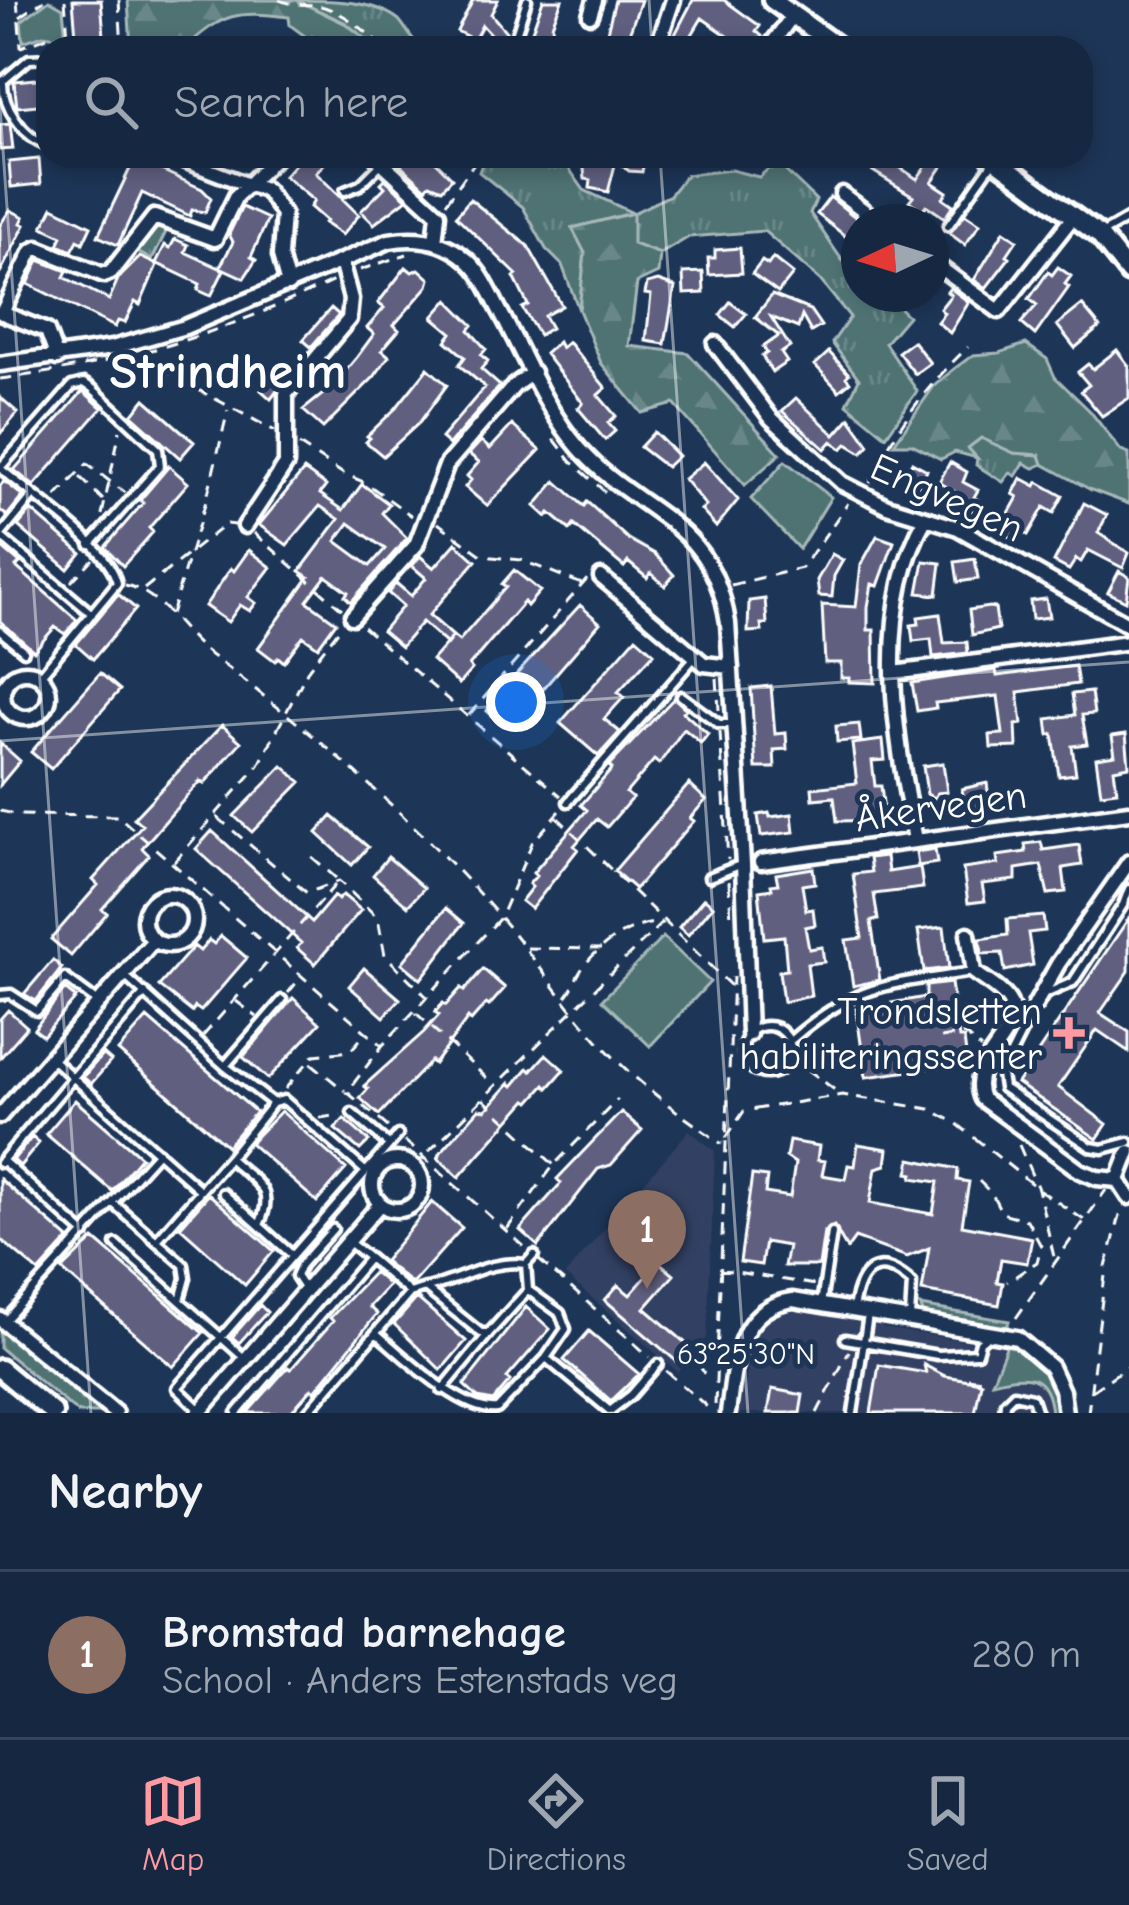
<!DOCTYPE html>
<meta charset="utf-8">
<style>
body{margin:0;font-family:"Comic Neue",sans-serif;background:#23344c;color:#f1f3f6}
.compass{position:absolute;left:841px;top:204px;width:108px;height:108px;border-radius:50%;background:#162841;box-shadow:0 6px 18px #0003;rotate:266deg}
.you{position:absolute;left:516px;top:702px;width:42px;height:42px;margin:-30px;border:9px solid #fff;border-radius:50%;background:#1a73e8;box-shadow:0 0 0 18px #1a73e833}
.badge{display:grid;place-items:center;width:78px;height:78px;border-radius:50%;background:#ff9aa2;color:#fff;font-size:39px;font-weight:700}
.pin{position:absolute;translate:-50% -99px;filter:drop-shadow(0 3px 6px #0008)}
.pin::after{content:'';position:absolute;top:63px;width:42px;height:36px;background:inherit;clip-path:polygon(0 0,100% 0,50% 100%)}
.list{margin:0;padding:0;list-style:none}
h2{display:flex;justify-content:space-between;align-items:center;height:156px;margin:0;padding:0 48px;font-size:51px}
h2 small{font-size:39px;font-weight:400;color:#9ea6b1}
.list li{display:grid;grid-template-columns:78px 1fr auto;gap:36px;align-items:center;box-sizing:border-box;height:168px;padding:0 48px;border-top:3px solid #35445a}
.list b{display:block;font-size:45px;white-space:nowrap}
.list p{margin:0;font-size:39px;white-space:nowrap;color:#9ea6b1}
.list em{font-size:39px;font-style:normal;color:#9ea6b1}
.icon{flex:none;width:66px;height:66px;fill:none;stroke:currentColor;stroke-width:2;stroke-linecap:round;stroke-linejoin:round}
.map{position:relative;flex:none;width:1129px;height:1413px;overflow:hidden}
.search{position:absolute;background:#162841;box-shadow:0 6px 18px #0003;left:36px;right:36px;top:36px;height:132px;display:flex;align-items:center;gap:30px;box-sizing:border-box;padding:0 42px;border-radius:36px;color:#9ea6b1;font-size:45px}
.sheet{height:324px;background:#162841}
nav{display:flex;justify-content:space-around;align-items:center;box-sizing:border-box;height:168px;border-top:3px solid #35445a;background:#162841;font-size:33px;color:#9ea6b1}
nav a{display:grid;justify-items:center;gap:6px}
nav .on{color:#ff9aa2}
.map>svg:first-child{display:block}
.built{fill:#314163}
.grass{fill:url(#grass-tufts);stroke:#a7b8b9;stroke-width:3}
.forest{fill:url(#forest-firs);stroke:#a7b8b9;stroke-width:3}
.pitch{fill:#4f7273;stroke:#a7b8b9;stroke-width:3}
.building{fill:#605e7f;stroke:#fff;stroke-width:3;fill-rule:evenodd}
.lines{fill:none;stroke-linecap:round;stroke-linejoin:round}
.lane-casing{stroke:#fff;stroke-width:15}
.street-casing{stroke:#fff;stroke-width:21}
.secondary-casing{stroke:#fff;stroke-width:26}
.path{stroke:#fff;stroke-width:3;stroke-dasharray:12 9;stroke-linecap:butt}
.lane{stroke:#1d3557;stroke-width:6}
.street{stroke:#1d3557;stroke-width:12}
.secondary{stroke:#1d3557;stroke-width:16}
.ticks{fill:none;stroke:#fff;stroke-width:3;stroke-opacity:0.45}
.poi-dot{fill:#ff9aa2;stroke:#1d3557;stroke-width:4.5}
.labels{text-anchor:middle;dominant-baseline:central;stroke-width:10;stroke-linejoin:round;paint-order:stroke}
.street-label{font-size:39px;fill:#fff;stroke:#1d3557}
.poi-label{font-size:39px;fill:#fff;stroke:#1d3557;text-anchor:end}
.district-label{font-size:51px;font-weight:bold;fill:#fff;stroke:#1d3557}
.ticks-label{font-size:30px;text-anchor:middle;fill:#fff;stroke:#1d3557;stroke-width:10;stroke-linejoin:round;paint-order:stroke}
</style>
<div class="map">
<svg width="1129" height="1413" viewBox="0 0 1129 1413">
<defs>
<pattern id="grass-tufts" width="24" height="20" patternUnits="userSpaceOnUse" patternTransform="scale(3)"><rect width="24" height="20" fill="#4f7273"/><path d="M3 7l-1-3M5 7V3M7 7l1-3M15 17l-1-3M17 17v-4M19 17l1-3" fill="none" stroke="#698788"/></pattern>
<pattern id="forest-firs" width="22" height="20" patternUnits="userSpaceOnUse" patternTransform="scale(3)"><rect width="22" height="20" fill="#4f7273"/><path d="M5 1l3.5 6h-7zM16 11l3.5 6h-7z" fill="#698788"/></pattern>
</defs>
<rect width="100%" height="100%" fill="#1d3557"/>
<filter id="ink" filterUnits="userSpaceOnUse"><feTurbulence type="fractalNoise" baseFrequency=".00833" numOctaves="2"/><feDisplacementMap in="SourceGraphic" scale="24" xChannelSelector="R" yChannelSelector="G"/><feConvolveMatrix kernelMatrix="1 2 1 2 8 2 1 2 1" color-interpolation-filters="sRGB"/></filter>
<g filter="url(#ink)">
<path class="built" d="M689,1130L715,1151L707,1338L678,1372L565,1275Z
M802,1310L884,1320L883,1328L972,1342L974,1335L1008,1342L1034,1357L1059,1413H739L755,1333L775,1315Z"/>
<path class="grass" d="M49,0L63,8L66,38L43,35L23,42L21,21Z
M296,0C329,0 374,0 399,20C410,33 408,37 424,48H376L346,23Z
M485,156H560L584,190L633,213L670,195L686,175L731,170L759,177L776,162L816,200L810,213L842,260L859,273V294H885L908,316L885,343L917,391L886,436L847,404L859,379L832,343L850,317L820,280L764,231L689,237L660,254L632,244V213L573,228L585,253L579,310L562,265L546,249L523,207L479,172Z
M160,224L168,228L152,260L132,249L146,238L153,226Z
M981,438L1014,453L1040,455L1043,464L1034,468L1024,463L1016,476L1010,473L1003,482L976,465L977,458L968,448Z
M920,1306L1009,1321L1007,1327L924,1314Z
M0,1330L100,1413H78L0,1348Z
M1008,1342C1038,1352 1058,1382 1059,1413H1051C1047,1371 1026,1374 992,1382Z"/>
<path class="forest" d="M128,0H296L346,24L377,47L321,48L290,25L289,17C237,11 224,12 185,48H131Z
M633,213V244L660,254L658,273L637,283L629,346L688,353L780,454L745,485L674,404L642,413L601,363L579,310L585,253L572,228Z
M1026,344L1047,359L1055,377L1090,411L1121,451L1129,454V504L1091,490L1043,464L1040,455L1014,453L981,438L968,448L977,458L955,452L941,459L912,444H894L934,386L954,369L973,355L999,353Z"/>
<path class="pitch" d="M785,461L831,497L799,549L751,499Z
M663,937L710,982L650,1046L602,1000Z"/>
<path class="building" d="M73,0H101L105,48H77Z
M473,0H498L491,14L508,34L500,45L482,25L474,40L457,31Z
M543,0H562L552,25L553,37L580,44V48H545L528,42Z
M615,0H641L624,48H603Z
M693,0H724L760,26L756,31L762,36L754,48H745L702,18L684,48H680L671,42Z
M48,78V104L17,107L14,81Z
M10,124L13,149L0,150V125Z
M302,156H331L316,173L359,215L342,235L324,223L326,221L310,207L314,201L284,176Z
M391,156H430L452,178L442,189L430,184L426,188Z
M587,156H645L642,172L629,171L616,161L608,192L590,188L591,180L585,179L584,169Z
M883,156L917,179L933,156L944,164L932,182L947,192L943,198L953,205L945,218L926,205L922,210L909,201L913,196L871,170Z
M135,158L202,189L211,198L205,212L192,210L190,216L142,193L118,245L98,236Z
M39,159L41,184L11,187L9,162Z
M385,179L407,199L374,224L361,211L385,187L381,183Z
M830,197L859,220V241L852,236L849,239L817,214Z
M470,199L528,246L562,306L544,316L551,328L539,335L522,308L528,305L514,277L517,275L456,216Z
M53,207L91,226L83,243L78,240L72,251L58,245L62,236L43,227Z
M242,207L268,219L251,257L256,260L244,278L220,267L233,242L229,234Z
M10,210L24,217L21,223L25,225L0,273V225Z
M965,214L980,224L965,245L949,233Z
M1004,231L1017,240L1007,255L1010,257L986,288L974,280Z
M175,239L188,245L185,252L224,270L211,296L198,290L200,284L156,263L165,245L170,248Z
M740,248L742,273L709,275L708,258H715V250Z
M140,257L157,265L140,305L135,302L125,323L118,321L115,327L28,284L39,260L67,271L64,277L109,300L118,279Z
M773,258L793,274L778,293L752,274L762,261L768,265Z
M406,267L412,272L419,269L430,279L428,286L394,325L399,330L382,350L389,356L374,377L323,428L303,410L332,387L357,357L374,334L367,328L384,308L378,303Z
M1058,267L1071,276L1065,284L1069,287L1035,335L1021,323L1037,305L1029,299L1048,272L1052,275Z
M703,272L704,293L684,294L683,273Z
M658,281L675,287L665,344L646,341L651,295L645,294L647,284Z
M950,288L969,302L950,333L937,322L944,313L940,309L951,295L947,292Z
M772,295L810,310L821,326L811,332L802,316L798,328L771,317L790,347L781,353L787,362L772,372L762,356L767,353L763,347L779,336L755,317Z
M448,300L473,325L469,330L486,349L481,355L488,361L481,369L500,386L449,445L441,438L485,387L459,365L465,357L446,341L452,333L433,317Z
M730,302L746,314L735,327L720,315Z
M1082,305L1100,327L1075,348L1057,325Z
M331,308L339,315L311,347L303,340Z
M913,341L930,363L915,374L898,352Z
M558,342L561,348L568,342L606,388L598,395L616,416L608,423L615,431L605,440L578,408L583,403L545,354Z
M1117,350L1129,366V398L1102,416L1081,391L1089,385L1078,372L1088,364L1093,369Z
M829,352L849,374L846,377L850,382L839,391L815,365Z
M286,361L294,368L271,399L261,390Z
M428,368L447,385L420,422L383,456L366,442L370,438L367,436L396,408Z
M83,391L102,408L34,486L14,470Z
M0,397L18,413L0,434Z
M796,398L835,435L850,418L869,445L862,453L847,444L842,449L832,441L825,449L782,411Z
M145,399L194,442L180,458L132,415Z
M512,425L540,450L487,506L465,487L471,480L467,476L479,462L469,454L481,441L490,449Z
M654,432L678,456L666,467L640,447Z
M704,462L738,500L716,527L701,510L706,506L684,479Z
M912,462L927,470L918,486L904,478Z
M950,462L967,472L963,482L978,490L974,497L978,500L970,515L948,504L955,492L939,482Z
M169,466L188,483L149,528L153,532L123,566L105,547L143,503L140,500Z
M304,470L326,486L320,494L343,510L362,484L389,504L382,513L407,538L351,602L345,596L348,592L326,576L307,601L336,622L318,647L303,636L284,662L278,657L275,661L258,648L309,577L300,571L339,519L320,506L287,545L259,525ZM349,523L385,549L370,566L336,541Z
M1021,478L1036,486L1038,482L1063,496L1054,513L1044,507L1028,535L1022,532L1017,541L999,531L1018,497L1013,494Z
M4,481L23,496L7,516L0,510V486Z
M556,481L584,506L587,502L628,539L655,554L674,575L665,586L651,573L647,578L628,562L624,567L574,525L570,530L550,513L547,517L535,506Z
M1084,503L1107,515L1098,533L1129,553L1123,568L1088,550L1081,562L1076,559L1069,570L1054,562Z
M31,510L81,553L68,569L18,526Z
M877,536L894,542L878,586L872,584L868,607V630H874L875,683L849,682V678H841V663H825L822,605L856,607L861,565Z
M456,543L476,561L429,615L453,636L447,644L422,622L401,647L382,631L403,606L388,593L396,583L411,596L426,578L412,566L420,556L434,568Z
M0,546L20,563L16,567L77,620L65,634L55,627L34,651L0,621Z
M249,550L271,567L248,597L256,603L250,611L240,605L228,622L205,606L231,568L234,571Z
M832,554L843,560L834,576L832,597L819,596L817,580Z
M975,559L978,579L958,582L955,562Z
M924,561L941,563L937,595L918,593Z
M514,570L540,591L527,606L524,602L469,666L472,669L459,684L432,660L453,636L459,641L506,587L502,584Z
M1119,571L1129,577L1126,601L1108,592Z
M118,594L136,609L93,659L76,644Z
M765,599L767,624H761L762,631L748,632L749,601Z
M1046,599L1049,617L1032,619L1030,601Z
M580,605L600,623L517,719L512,714L503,725L487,711L494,699Z
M989,607L995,608L998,629L972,635L969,610Z
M940,614L944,643L967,642L968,653L933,657L931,639L913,641L911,625L919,624L918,617Z
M636,637L654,653L618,692L624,697L604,719L620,732L598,756L560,723Z
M1075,666L1078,684L1018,692L1022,724L1016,725L1017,747L991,748L990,735L1003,734L998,696L935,703L936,708L917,711L912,683L996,670L997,676Z
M100,673L120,690L51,769L31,752Z
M771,686L775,734L786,733L787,749L774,750L775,768H756L751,688Z
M1091,692L1094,714L1082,715L1087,744L1072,746L1076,774L1059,776L1053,734L1049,735L1047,719L1075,715L1072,694Z
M674,698L686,709L683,712L708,734L701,743L684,729L659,764L654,760L626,793L632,798L607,827L597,819L574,846L578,849L531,909L521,901L532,887L529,884L536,876L533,873L587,810L581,805L612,769L609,766Z
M859,724L861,740L837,742L836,726Z
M222,725L241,742L204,784L200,781L142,848L149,855L102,909L107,913L71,956L51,939L98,885L93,880L142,825L134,818Z
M1126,734L1129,766L1114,769L1117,791L1101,793L1096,758L1115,755L1112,736Z
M883,740L885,760L872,761L875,786H881L885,820L837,821L834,797L813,799L812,788L857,783L852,744Z
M0,743L20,761L0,785Z
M943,763L947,792L937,793L934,798L927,794L923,766Z
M283,766L301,782L252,832L234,816Z
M987,783L990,806L965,809L962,789Z
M689,784L706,800L690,818L694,821L635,889L614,871Z
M769,813L770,817L792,814L794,832L761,836L758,815Z
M332,816L368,847L352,865L317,833Z
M212,831L312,922L334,896L338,900L343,895L361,910L315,964L297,948L301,943L196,849Z
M1041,842L1043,850L1079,845L1082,865L1063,868L1066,892L1048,894L1041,865L1016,869V880L982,884L985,901L968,903L963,869L998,864L997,856L1026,852L1025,844Z
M935,849L937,863L918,866L916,852Z
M886,856L888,872L920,867L923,888L874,894L878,920L871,921L880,980L853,986L846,940L862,938L853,874L871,872L869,858Z
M388,857L424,888L408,906L373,875Z
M813,868L815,883L802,885L806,910L813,909L815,925L805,927L809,949L822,947L824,962L807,964L811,996L783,1002L779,971L787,970L784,936L764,938L759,891L772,889L771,885L778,884L776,874Z
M704,898L713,906L688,935L679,927Z
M446,908L464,923L421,979L402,963Z
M1043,916L1045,931L1028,933L1033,965L1005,971L1002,953L982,954L980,939L1008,935L1007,919Z
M1129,918V971L1100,1013L1129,1032V1052L1097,1030L1058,1087L1107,1124L1097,1139L1017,1083Z
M944,927L949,968L924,971L918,930Z
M221,936L247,958L201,1011L195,1007L192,1012L159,986L194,946L200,951L209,940L214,944Z
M53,960L62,968L36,1001L24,994Z
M364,968L400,999L384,1017L349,986Z
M483,969L505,988L489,1006L486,1004L471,1021L468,1018L434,1064L431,1061L379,1115L360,1098L368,1089L364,1086L424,1032L439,1015L435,1012L443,1003L446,1005L461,988L464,991Z
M951,983L959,1038H964L967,1063L866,1077L856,1009L926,997V986Z
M65,989L76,998L43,1036L34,1029Z
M293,998L320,1023L268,1079L243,1057Z
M8,1010L27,1027L0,1058V1019Z
M147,1018L256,1112L227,1146L118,1051Z
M103,1054L111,1061L91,1084L83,1077Z
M546,1054L564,1070L548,1088L545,1085L530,1102L527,1100L459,1177L438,1158L441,1152L479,1109L486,1110L510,1083L513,1086L528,1068L531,1071Z
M75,1100L141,1157L112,1191L46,1134Z
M281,1111L346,1169L317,1202L250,1143Z
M621,1112L642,1130L611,1165L598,1169L538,1246L520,1230L561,1183L557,1179Z
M344,1119L369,1141L360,1150L335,1129Z
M32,1137L39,1143L20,1166L13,1160Z
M789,1141L819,1146L817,1160L825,1161L822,1175L845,1179L848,1165L855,1166L858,1144L888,1149L886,1165L876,1168L870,1203L933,1214L938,1182L912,1178L913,1174L908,1173L911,1159L958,1169L957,1180L969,1182L962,1225L1032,1238L1027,1263L1001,1259L997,1282L1003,1283L999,1305L922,1291L929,1248L907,1257L855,1238L847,1249L834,1226L824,1232L819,1266H784L788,1246L765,1242L761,1265L740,1262L752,1175L767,1177L765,1193L790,1197L795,1163L786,1157Z
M0,1179L69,1239L39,1272L0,1239Z
M209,1194L274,1251L245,1285L180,1227Z
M432,1202L462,1228L412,1284L384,1261Z
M94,1239L203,1333L173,1367L62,1270Z
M659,1262L674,1275L645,1308L689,1346L676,1361L605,1300L618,1285L630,1295Z
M374,1272L389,1285L369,1307L377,1314L315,1391L312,1388L290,1413H247L288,1367L291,1369L333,1321L330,1318Z
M417,1298L466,1341L441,1370L394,1324Z
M260,1305L267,1312L239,1343L232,1337Z
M526,1307L550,1329L507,1378L510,1381L493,1401L478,1398L464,1385Z
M589,1331L639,1374L611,1401L564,1360Z
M879,1365L926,1373L924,1365L945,1376L981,1382L975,1413H871Z
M772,1389L803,1395L800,1413H768Z"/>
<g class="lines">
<defs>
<path id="lane" d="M512,47L527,0
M48,58L29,59L3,81C2,106 23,138 48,145
M868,163L874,156
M345,191L360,185L380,165
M948,226L993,162
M1101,234L1129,218
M0,468L72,386L84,383L92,388L158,449L160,466L90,545
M0,468C31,495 109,545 117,583L40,676
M0,536L92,614
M0,536L32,497
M0,631L24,651
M681,696L719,724H734
M568,802L695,657
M709,877L740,865
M126,977L225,1066L273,1103
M1045,994L1073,982L1123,905L1129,889
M0,995L11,994L37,1011L65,978L99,1003
M1034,1008L1001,1074L1003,1088L1091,1147L1103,1149L1129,1142
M743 1050a24 24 0 1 1 48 0a24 24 0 1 1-48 0Z
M790,1041C857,982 888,985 972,972
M51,1058L200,1190
M225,1066L282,1000
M273,1103L284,1100L365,1171
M352,1113L389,1145
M2,1160L85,1234
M0,1163L145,993
M223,1193L292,1255
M113,1203L184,1265L186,1278L180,1300
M259,1225C277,1187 255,1183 229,1158L273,1103
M158,1239L229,1158
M116,1244L243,1357
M369,1258L410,1293
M304,1288L296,1276L301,1265L333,1229
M427,1288C462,1280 489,1259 526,1264
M821,1304L832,1233
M853,1309C859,1270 877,1252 912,1283L910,1318
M4,1322L158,1152
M376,1333C402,1355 462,1413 497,1409L546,1358L566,1329L560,1313L528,1290L526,1264L534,1255
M845,1339L938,1355L977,1353L980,1342L990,1334
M546,1358L610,1411L631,1395L658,1364
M442,1390L489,1333
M200,1410L177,1388L398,1135
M237,1413L369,1258L349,1242
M307,1413L410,1293L425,1288L481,1333H489L528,1290
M853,1413L868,1315
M1004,1413L1005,1403L1014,1394L1032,1398L1037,1413"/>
<path id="street" d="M590,15L595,0
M657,48L673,0
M769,48L793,15
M375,156L438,214L435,242
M248,185L266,190L283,214L280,256L288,285
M248,185L277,156
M842,194L879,222
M931,261L999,311L1073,217
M0,312L47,331L57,358
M2,313L32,251L38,248L104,275L111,272L154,217L215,239L236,196L248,185L173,156
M715,344L771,418L842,483L887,506L958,528L1129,625
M0,364L112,348L185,327L389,241C418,236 444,240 466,259C483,273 491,295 501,313C525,357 545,409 579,448C638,516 712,517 728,623L743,864L749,1034
M245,526L286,464V394L349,319L351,299L341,262
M601,577L704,664L731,667
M352,617L416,545L447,464L514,386L533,372
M3 695a23 23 0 1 1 46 0a23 23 0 1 1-46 0Z
M894,673L1129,642
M915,840C896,739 872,611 926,518
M761,862L1129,812
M144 920a25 25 0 1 1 50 0a25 25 0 1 1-50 0Z
M968,934L974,972C984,980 1005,991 1010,1003C1025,1034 965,1061 982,1099L1080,1171L1097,1178L1118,1180
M1035,1005L1058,964L1129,862
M0,1116L154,940
M372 1185a25 25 0 1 1 50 0a25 25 0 1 1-50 0Z
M1118,1180L1129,1152
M1118,1180L1129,1197
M0,1319L115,1413
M199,1413L380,1204
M728,1413C735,1366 735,1308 793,1300L1017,1338L1051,1367L1062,1391L1065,1413"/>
<path id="secondary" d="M772,0L839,48
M991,156L1099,235L1129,273
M0,1369L53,1413"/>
</defs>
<use href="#lane" class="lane-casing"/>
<use href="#street" class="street-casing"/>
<use href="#secondary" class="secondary-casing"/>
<path class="path" d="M17,0L21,47L47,37L66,48
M65,0L69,48
M119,0L122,48
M279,0C295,7 312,2 327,8C349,16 367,32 383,48
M20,17L44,0
M446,203L479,156
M360,270L407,254
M141,359L275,431
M0,379C131,363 215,335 334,281
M554,439L571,461L605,492
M299,445L342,473L366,483L412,516
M80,477L103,500
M870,483C894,429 925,388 968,347
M56,497L87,464L125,493
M102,515L120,430
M438,523L483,556L521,560L582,584
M254,533L342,609
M71,582L93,559
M125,585C162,593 179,631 208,653C313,732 413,817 499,916C533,955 561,1000 596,1038C632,1080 677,1112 722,1144
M731,585L802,568L848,503
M144,589L226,524L235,525
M171,614L207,498L228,410
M363,627L561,796
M717,678L719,710
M469,715L589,577
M720,732L728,860
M0,811L20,815L118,816L381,1045
M217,817L307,893L339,881L378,918L385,955L426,996
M557,817L731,986
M312,857L336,878
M174,862L259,765L309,668L341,627
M729,881L731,920
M191,908L207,896
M527,948L601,949
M288,993L301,977
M566,997C574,988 574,981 580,972C598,944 629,925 661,922
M236,1001L257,1017
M416,1013L492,1083
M203,1036L335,885
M941,1038L964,1034L981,1049
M791,1057L840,1094
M311,1063L345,1091
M285,1089L314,1055L350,1051L365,1034
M483,1099L554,1165
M320,1118L341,1115
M388,1127L347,1092L382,1046L500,918L532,843L560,811
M726,1138L744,1111L842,1095L930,1109L956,1123L1038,1189L1084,1220
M405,1141L528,1250
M1019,1145L1038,1189L1055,1261
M414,1166L668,917
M979,1181L992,1194L1002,1213L1027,1220L1041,1246L1037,1262L1007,1282
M507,1229L554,1165L618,1099
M539,1260L650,1357
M719,1269L815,1285
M1016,1318L1106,1190
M698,1363L704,1373L713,1375
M666,1371L713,1412
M968,1378L981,1380
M1092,1391L1129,1365
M715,1405L733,977
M817,1413L849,1351
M1088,1413L1106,1267L1122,1208"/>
<use href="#lane" class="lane"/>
<use href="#street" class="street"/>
<use href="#secondary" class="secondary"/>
</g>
</g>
<path class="ticks" d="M649,0L652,48M0,107L91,1413M660,156L748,1413M0,741L1129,662"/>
<path class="poi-dot" d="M1063 1015h12v12h12v12h-12v12h-12v-12h-12v-12h12z"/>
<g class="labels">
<g class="street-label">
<text transform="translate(947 498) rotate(24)">Engvegen</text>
<text transform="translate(941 807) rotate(-8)">Åkervegen</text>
</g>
<g class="poi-label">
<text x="1042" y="1011">Trondsletten<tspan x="1042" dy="45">habiliteringssenter</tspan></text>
</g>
<g class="district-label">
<text x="228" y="371">Strindheim</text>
</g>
</g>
<g class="ticks-label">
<text x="746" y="1364">63°25'30"N</text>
</g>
</svg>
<svg class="compass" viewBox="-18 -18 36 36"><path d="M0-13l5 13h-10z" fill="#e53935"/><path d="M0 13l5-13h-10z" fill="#9ea6b1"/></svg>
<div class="you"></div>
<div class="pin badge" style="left:647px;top:1289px;background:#8d6e63">1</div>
<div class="search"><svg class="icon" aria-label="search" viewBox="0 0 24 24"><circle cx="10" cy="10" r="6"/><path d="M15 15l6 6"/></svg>Search here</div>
</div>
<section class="sheet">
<h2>Nearby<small></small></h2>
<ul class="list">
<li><span class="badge" style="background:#8d6e63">1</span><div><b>Bromstad barnehage</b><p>School · Anders Estenstads veg</p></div><em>280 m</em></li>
</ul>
</section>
<nav>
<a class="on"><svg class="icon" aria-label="map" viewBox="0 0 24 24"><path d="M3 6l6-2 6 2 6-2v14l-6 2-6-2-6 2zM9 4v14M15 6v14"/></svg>Map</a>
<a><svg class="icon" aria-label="directions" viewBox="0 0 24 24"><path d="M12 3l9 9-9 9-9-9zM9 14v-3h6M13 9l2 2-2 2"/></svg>Directions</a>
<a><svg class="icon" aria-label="saved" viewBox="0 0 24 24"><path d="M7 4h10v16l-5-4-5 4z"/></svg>Saved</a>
</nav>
